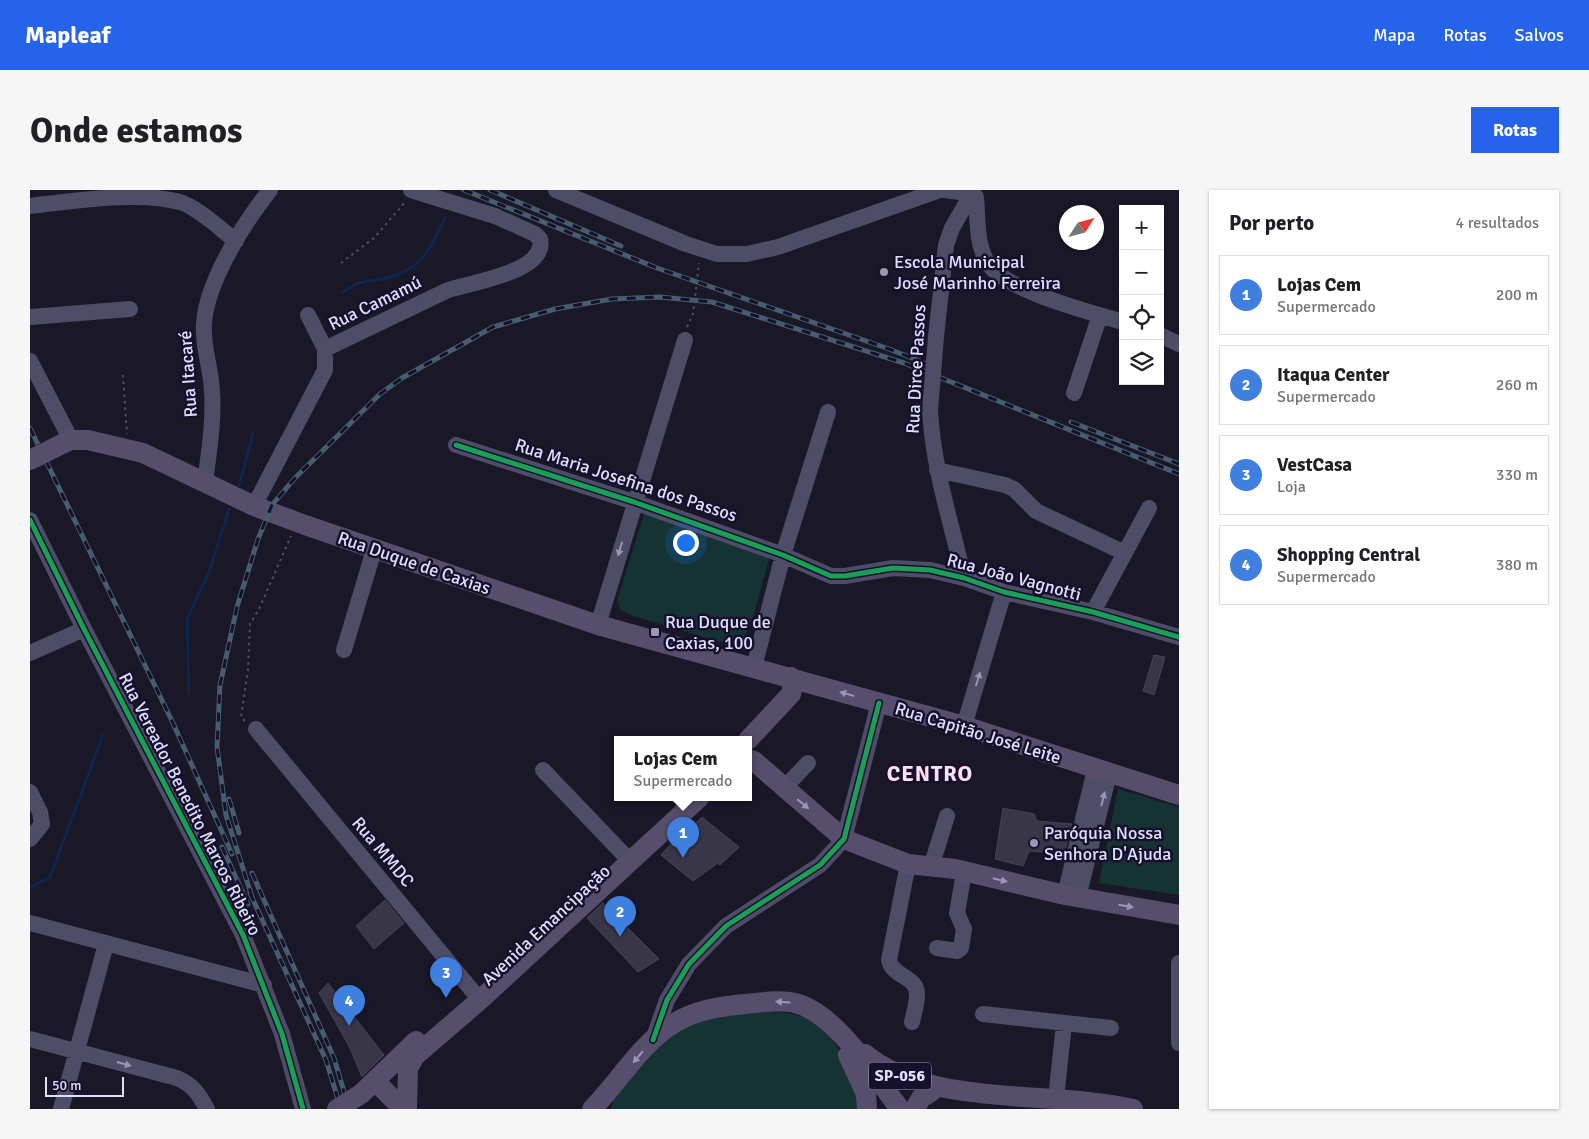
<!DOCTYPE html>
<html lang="pt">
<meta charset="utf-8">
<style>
body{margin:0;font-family:Signika,sans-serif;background:#f6f6f6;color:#202124}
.controls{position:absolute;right:15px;top:15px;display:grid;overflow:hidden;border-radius:0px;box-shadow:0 1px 4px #0004}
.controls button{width:45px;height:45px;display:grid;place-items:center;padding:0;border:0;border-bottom:1px solid #e0e0e0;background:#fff;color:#202124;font:25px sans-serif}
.compass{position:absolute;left:1029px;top:15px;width:45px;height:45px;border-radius:50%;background:#fff;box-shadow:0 1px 4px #0004;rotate:54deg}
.scale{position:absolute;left:15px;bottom:12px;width:79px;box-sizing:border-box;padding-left:5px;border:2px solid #e0ddff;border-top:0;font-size:14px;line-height:18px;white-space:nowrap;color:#e0ddff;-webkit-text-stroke:4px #15112d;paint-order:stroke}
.you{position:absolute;left:655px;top:352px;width:18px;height:18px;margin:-12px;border:4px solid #fff;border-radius:50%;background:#1a73e8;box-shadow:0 0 0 8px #1a73e833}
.badge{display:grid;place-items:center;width:32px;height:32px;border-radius:50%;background:#2563eb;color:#fff;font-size:16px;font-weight:700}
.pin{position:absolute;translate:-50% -41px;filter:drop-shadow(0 1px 2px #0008)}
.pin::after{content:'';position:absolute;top:26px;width:18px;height:15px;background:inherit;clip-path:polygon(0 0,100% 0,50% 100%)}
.popup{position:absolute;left:584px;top:546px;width:138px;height:65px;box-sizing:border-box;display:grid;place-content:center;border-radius:0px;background:#fff;filter:drop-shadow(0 1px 4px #0005);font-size:16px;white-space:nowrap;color:#757577}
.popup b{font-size:19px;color:#202124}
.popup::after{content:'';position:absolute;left:50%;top:100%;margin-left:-10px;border:10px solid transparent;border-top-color:#fff}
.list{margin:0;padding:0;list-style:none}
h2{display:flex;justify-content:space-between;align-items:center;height:65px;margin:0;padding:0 20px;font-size:21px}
h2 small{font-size:16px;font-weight:400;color:#757577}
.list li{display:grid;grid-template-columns:32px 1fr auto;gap:15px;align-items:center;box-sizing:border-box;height:80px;margin:0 10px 10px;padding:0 10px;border:1px solid #e0e0e0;border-radius:0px}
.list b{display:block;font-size:19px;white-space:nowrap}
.list p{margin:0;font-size:16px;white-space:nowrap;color:#757577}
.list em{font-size:16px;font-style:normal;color:#757577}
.icon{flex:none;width:28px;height:28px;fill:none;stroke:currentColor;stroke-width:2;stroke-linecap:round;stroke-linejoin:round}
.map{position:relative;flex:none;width:1149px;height:919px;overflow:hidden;border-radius:0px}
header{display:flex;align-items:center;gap:30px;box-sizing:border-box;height:70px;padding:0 25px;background:#2563eb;color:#fff}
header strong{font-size:24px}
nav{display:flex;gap:28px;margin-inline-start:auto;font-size:18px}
.intro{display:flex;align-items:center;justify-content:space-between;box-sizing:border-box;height:120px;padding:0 30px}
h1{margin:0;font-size:35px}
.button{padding:12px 22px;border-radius:0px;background:#2563eb;color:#fff;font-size:18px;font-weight:700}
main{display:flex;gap:30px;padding:0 30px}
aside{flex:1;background:#fff;border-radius:0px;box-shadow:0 1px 4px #0004}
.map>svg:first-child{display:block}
.green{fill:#153333}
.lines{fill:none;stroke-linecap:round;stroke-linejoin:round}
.stream{stroke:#0d264d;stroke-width:3}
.building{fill:#393648;stroke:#464259}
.path{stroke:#465463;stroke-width:2;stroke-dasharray:2.5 4;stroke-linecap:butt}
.minor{stroke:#4d4d67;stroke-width:16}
.major{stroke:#564e6c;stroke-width:20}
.rail-casing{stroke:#465d6f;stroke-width:5}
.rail{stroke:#15112d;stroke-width:3;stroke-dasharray:9;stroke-linecap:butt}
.minor-bridge{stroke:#4d4d67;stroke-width:16}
.major-bridge{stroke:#564e6c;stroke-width:20}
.cycleway-casing{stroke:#15112d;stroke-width:8}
.cycleway{stroke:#1a9f57;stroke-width:5}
.oneway{fill:#9695b3}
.oneway2{fill:#9b96b6}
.poi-dot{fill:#9b98b3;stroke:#15112d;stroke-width:2}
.labels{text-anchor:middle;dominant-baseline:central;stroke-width:5;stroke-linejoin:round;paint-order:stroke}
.shield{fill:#15112d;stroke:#a3a0c0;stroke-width:1}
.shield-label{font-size:16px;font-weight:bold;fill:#e0ddff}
.poi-label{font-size:18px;fill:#e0ddff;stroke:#15112d;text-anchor:start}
.street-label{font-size:18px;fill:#e0ddff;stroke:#15112d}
.district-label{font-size:22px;font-weight:bold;letter-spacing:1px;fill:#ffdff5;stroke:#15112d}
</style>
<header>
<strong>Mapleaf</strong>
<nav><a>Mapa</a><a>Rotas</a><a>Salvos</a></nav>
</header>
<div class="intro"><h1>Onde estamos</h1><a class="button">Rotas</a></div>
<main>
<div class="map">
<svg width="1149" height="919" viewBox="0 0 1149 919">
<rect width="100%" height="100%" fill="#1a1727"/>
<path class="green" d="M615,321L740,366L724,424L710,458L600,425L590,419L587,410Z
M1088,599L1149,617V705L1069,693Z
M752,822C762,824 772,826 782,830C807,844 827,893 834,919H581L585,902L649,834L710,824Z"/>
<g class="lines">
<path class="stream" d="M313,102C333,88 335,93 356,88C393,79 400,59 415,28
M209,295L223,244
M159,503L157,429L179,382L199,319
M0,698L20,687L73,545"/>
</g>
<path class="building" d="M1124,465L1135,467L1124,505L1113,501Z
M973,618L1004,624L1007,631L1042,634L1034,664L999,661L993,676L965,669Z
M672,627L709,657L690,675L688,673L663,691L631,665L647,647L650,649Z
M355,710L374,733L344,759L326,736Z
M573,713L629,769L608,782L557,728Z
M298,793L354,865L332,887L319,856L289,803Z"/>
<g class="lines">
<path class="path" d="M311,73L344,48L376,11
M657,137L663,124L669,73
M93,185L97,244
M215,531L211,527L218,480L220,434L229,419L261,346"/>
<path class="minor" d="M526,0L656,54L687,64H717L748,57L910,0
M914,0L938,3
M946,7C948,28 946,51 956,70C970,100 1061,122 1093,132
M0,16C43,11 113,0 153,13C172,21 189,38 206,51
M0,127L100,119
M1130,145L1149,154
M906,147L916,55L922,38L941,5
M295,159L418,100C439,93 518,82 510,49L505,44L465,26L381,0
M0,171L41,250
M1044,203L1070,125
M900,220C903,278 921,332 934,388
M426,255L604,312L753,365L801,386H815L863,378L900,380L934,388L974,402L1063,422L1149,447
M907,280L975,295L984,299L1006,321L1095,363
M175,292C179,262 184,231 182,201C181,177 172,156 174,133C177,91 214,33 240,0
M224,316L295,180V159L278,125
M0,330L54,439L213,745L252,844L273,919
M1063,422L1119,318
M568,435L655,150
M314,460L344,360
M0,463L54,439
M724,477L753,365L798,222
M934,536L974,402
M226,539L450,810
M513,580L601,672
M754,598L778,573
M0,602L10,622L12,634L0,649
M878,674L859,770C862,787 888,786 887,805C887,814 884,823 882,832
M901,677L917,626
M1035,705L1065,579
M1048,707L1079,584
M0,733L234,795
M907,758L927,761L931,758L934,739L927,723L934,682
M1149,773V853
M953,824L1081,838
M0,849L147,888C163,895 169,904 177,919
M623,850L637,810L659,774L696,736L790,675L814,649L849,513
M1026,908L1034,834
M31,919L76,754"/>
<path class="major" d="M34,253L41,250H58L113,263L224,316L275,335L568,435L934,536L1149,605
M718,550L761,504L763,495L761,487
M718,569L724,571L814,649L878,674L925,679L1035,705L1149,725
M835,864C900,918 1022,900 1103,919
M818,865L836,904L837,919
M345,891L373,919
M331,904L386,851
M377,919L378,878L385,866L450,810L670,607
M562,919C589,892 610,854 643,834C664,820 691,816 715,814C731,813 749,809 765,813C806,823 845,887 870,919
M885,919L891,908L901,902"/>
<defs>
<path id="rail" d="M434,0L627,78L859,159L902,176
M460,0L591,56
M1041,232L1149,274
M0,238L142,531L202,664
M199,609L209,643
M192,657L218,714
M222,683L304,868L319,919
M220,703L296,870L311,919
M222,707L196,625L187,557L190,495L207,417L228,349L242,315L265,288L350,204L372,188L463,137L525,119L582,109L630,107L682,112L874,173L1149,284"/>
</defs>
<use href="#rail" class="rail-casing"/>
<use href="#rail" class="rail"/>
<path class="minor-bridge" d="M900,220L906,147"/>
<path class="major-bridge" d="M0,270L34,253
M307,919L331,904"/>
<defs>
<path id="cycleway" d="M426,255L604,312L753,365L801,386H815L863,378L900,380L934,388L974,402L1063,422L1149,447
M0,330L54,439L213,745L252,844L273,919
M623,850L637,810L659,774L696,736L790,675L814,649L849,513"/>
</defs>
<use href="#cycleway" class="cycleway-casing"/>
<use href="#cycleway" class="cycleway"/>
</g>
<defs><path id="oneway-solid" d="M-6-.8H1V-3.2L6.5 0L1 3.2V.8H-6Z" transform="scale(1.25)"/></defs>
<g class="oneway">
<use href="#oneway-solid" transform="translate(590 359) rotate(106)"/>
<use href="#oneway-solid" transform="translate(948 489) rotate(-73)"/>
<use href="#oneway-solid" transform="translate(1073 609) rotate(-76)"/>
<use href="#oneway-solid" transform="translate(94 874) rotate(15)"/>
</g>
<g class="oneway2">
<use href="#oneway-solid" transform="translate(817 504) rotate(-164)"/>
<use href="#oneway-solid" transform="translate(773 614) rotate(40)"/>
<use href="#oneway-solid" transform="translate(970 690) rotate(13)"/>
<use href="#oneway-solid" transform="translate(1096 716) rotate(10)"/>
<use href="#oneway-solid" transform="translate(753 812) rotate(-177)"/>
<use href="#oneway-solid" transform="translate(608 867) rotate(130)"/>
</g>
<g class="poi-dot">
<circle cx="854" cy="82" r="5"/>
<rect x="620" y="437" width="10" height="10" rx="2.5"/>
<circle cx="1004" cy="653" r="5"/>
</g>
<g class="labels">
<rect class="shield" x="839" y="872.5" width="62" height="27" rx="4"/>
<g class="shield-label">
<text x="870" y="886">SP-056</text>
</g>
<g class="poi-label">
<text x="864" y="72">Escola Municipal<tspan x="864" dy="21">José Marinho Ferreira</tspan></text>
<text x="635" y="432">Rua Duque de<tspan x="635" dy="21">Caxias, 100</tspan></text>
<text x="1014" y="643">Paróquia Nossa<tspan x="1014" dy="21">Senhora D'Ajuda</tspan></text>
</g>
<g class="street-label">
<text transform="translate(345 113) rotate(-26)">Rua Camamú</text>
<text transform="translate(886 179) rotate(-87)">Rua Dirce Passos</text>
<text transform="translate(158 184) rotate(-94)">Rua Itacaré</text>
<text transform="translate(596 290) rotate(18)">Rua Maria Josefina dos Passos</text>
<text transform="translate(384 373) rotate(19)">Rua Duque de Caxias</text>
<text transform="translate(984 387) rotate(15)">Rua João Vagnotti</text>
<text transform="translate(948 543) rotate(17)">Rua Capitão José Leite</text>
<text transform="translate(160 614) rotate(63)">Rua Vereador Benedito Marcos Ribeiro</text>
<text transform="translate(353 662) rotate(50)">Rua MMDC</text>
<text transform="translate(516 735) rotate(-43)">Avenida Emancipação</text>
</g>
<g class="district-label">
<text x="900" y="583">CENTRO</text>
</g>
</g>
</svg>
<div class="controls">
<button>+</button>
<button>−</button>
<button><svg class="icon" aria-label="locate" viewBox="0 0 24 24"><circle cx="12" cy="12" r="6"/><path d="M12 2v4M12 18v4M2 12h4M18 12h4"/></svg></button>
<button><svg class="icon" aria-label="layers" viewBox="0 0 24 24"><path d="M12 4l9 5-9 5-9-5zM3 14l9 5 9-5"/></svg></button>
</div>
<svg class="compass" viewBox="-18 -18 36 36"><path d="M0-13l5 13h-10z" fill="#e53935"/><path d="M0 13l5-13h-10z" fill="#757577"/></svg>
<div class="scale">50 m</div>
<div class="you"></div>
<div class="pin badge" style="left:653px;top:668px;background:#3f7fe0">1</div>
<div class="popup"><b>Lojas Cem</b>Supermercado</div>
<div class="pin badge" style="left:590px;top:747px;background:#3f7fe0">2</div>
<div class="pin badge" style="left:416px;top:808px;background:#3f7fe0">3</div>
<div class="pin badge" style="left:319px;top:836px;background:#3f7fe0">4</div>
</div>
<aside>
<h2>Por perto<small>4 resultados</small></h2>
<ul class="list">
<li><span class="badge" style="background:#3f7fe0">1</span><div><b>Lojas Cem</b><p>Supermercado</p></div><em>200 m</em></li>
<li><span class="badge" style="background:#3f7fe0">2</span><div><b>Itaqua Center</b><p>Supermercado</p></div><em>260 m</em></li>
<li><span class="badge" style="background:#3f7fe0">3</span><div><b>VestCasa</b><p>Loja</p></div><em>330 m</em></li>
<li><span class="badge" style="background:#3f7fe0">4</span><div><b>Shopping Central</b><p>Supermercado</p></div><em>380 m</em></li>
</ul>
</aside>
</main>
